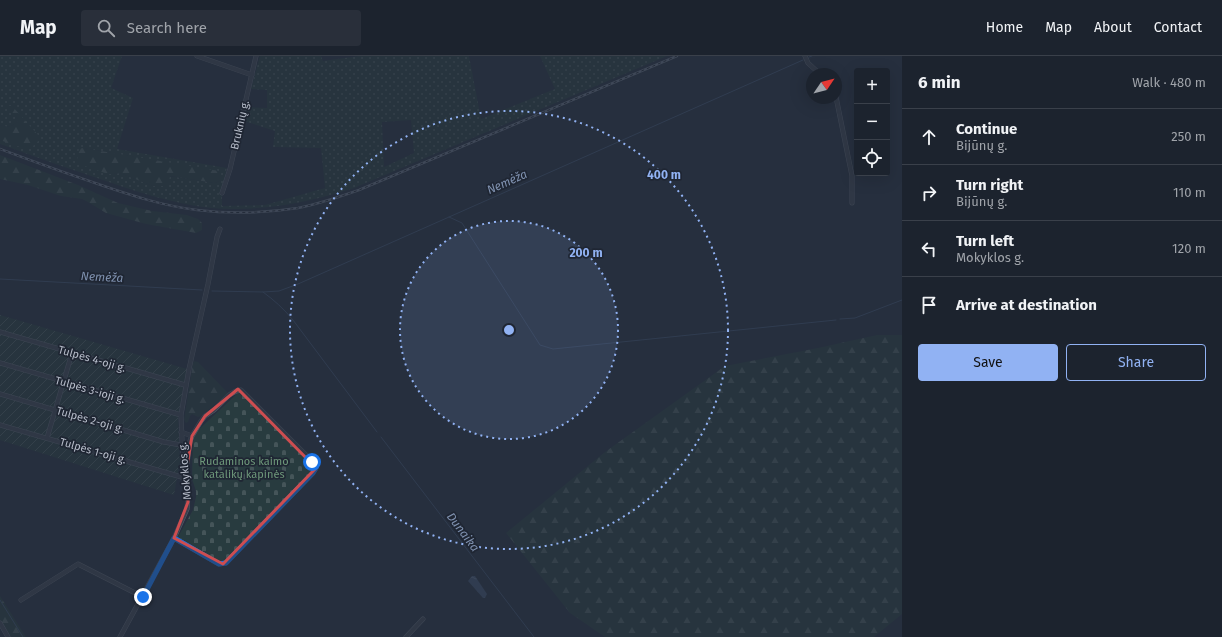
<!DOCTYPE html>
<meta charset="utf-8">
<style>
body{margin:0;font-family:"Fira Sans",sans-serif;background:#292f3a;color:#f1f3f6}
.controls{position:absolute;right:12px;top:12px;display:grid;overflow:hidden;border-radius:4px;box-shadow:0 4px 16px #0002}
.controls button{width:36px;height:36px;display:grid;place-items:center;padding:0;border:0;border-bottom:1px solid #3a404a;background:#1c232e;color:#f1f3f6;font:20px sans-serif}
.compass{position:absolute;left:806px;top:12px;width:36px;height:36px;border-radius:50%;background:#1c232e;box-shadow:0 4px 16px #0002;rotate:55deg}
.stop{position:absolute;width:12px;height:12px;margin:-9px;border:3px solid #1a73e8;border-radius:50%;background:#fff}
.stop.end{background:#1a73e8;border-color:#fff;box-shadow:0 1px 4px #0008}
.list{margin:0;padding:0;list-style:none}
h2{display:flex;justify-content:space-between;align-items:center;height:52px;margin:0;padding:0 16px;font-size:17px}
h2 small{font-size:13px;font-weight:400;color:#a0a4aa}
.list li{display:grid;grid-template-columns:26px 1fr auto;gap:12px;align-items:center;box-sizing:border-box;height:56px;padding:0 16px;border-top:1px solid #3a404a}
.list b{display:block;font-size:15px;white-space:nowrap}
.list p{margin:0;font-size:13px;white-space:nowrap;color:#a0a4aa}
.list em{font-size:13px;font-style:normal;color:#a0a4aa}
.actions{display:flex;gap:8px;padding:12px 16px}
.actions a{flex:1;padding:9px 0;border:1px solid #91b2f3;border-radius:4px;text-align:center;font-size:14px;color:#91b2f3}
.actions .main{background:#91b2f3;color:#111}
.icon{flex:none;width:22px;height:22px;fill:none;stroke:currentColor;stroke-width:2;stroke-linecap:round;stroke-linejoin:round}
.map{position:relative;flex:none;width:902px;height:581px;overflow:hidden}
header{display:flex;align-items:center;gap:24px;box-sizing:border-box;height:56px;padding:0 20px;background:#1c232e;border-bottom:1px solid #3a404a}
header strong{font-size:19px}
nav{display:flex;gap:22px;margin-inline-start:auto;font-size:14px}
.search{width:280px;height:36px;background:#292f3a;display:flex;align-items:center;gap:10px;box-sizing:border-box;padding:0 14px;border-radius:4px;color:#a0a4aa;font-size:15px}
main{display:flex}
aside{flex:1;background:#1c232e}
.map>svg:first-child{display:block}
.grass{fill:url(#grass-dots);fill-rule:evenodd}
.forest{fill:url(#forest-firs)}
.cemetery{fill:url(#cemetery-stones)}
.garden{fill:url(#garden-furrows)}
.water{fill:url(#water-ripples)}
.lines{fill:none;stroke-linecap:round;stroke-linejoin:round}
.stream{stroke:#3c4c66;stroke-width:1}
.street-casing{stroke:#585f6c;stroke-width:5}
.street{stroke:#3a414e;stroke-width:4}
.rail-casing{stroke:#5c6575;stroke-width:2.5}
.rail{stroke:#1f2633;stroke-width:1;stroke-dasharray:3;stroke-linecap:butt}
.route{stroke:#1a73e8;stroke-width:5}
.marked{fill:none;stroke:#ce4d50;stroke-width:3;stroke-linejoin:round}
.ring{fill:none;stroke:#91b2f3;stroke-width:2;stroke-dasharray:2 4}
.labels{text-anchor:middle;dominant-baseline:central;stroke-width:3.5;stroke-linejoin:round;paint-order:stroke}
.street-label{font-size:11px;fill:#b6bcc9;stroke:#1f2633}
.park-label{font-size:11px;fill:#6e987a;stroke:#1f2633}
.water-label{font-size:12px;font-style:italic;fill:#7f91af;stroke:#1f2633}
.centre{fill:#91b2f3;stroke:#1f2633;stroke-width:2}
.ring-label{font-size:12px;text-anchor:middle;font-weight:bold;fill:#91b2f3;stroke:#1f2633;stroke-width:3.5;stroke-linejoin:round;paint-order:stroke}
</style>
<header>
<strong>Map</strong>
<div class="search"><svg class="icon" aria-label="search" viewBox="0 0 24 24"><circle cx="10" cy="10" r="6"/><path d="M15 15l6 6"/></svg>Search here</div>
<nav><a>Home</a><a>Map</a><a>About</a><a>Contact</a></nav>
</header>
<main>
<div class="map">
<svg width="902" height="581" viewBox="0 0 902 581">
<defs>
<pattern id="grass-dots" width="8" height="8" patternUnits="userSpaceOnUse"><rect width="8" height="8" fill="#283b3f"/><path d="M2 2h.1M6 6h.1" fill="none" stroke="#455559" stroke-width="1.8" stroke-linecap="round"/></pattern>
<pattern id="forest-firs" width="22" height="20" patternUnits="userSpaceOnUse"><rect width="22" height="20" fill="#283b3f"/><path d="M5 1l3.5 6h-7zM16 11l3.5 6h-7z" fill="#455559"/></pattern>
<pattern id="cemetery-stones" width="16" height="16" patternUnits="userSpaceOnUse"><rect width="16" height="16" fill="#283b3f"/><path d="M2 7V4a2 2 0 0 1 4 0v3zM10 15v-3a2 2 0 0 1 4 0v3z" fill="#455559"/></pattern>
<pattern id="garden-furrows" width="10" height="10" patternUnits="userSpaceOnUse"><rect width="10" height="10" fill="#283b3f"/><path d="M-1 1l2-2M0 10L10 0M9 11l2-2" fill="none" stroke="#455559"/></pattern>
<pattern id="water-ripples" width="26" height="14" patternUnits="userSpaceOnUse"><rect width="26" height="14" fill="#3c4c66"/><path d="M2 4q2-2 4 0t4 0M15 11q2-2 4 0t4 0" fill="none" stroke="#56647b"/></pattern>
</defs>
<rect width="100%" height="100%" fill="#262f3e"/>
<path class="grass" d="M0,0H122L111,32L133,42L117,93L227,112L222,133V150L265,149L325,132L321,92L273,91L275,75L244,65L246,51L267,52V34L251,33L260,0H321L323,5L359,0H469L481,63L555,33L540,0H667L354,132C308,147 260,156 211,152C175,148 140,137 106,125C70,113 35,101 0,88V84L18,90L39,83L8,53L18,63V65C12,71 8,72 0,69ZM411,64L414,97L384,111L382,66ZM83,92L221,116V124L215,127L169,120L168,124L169,128L153,130L120,117L113,118Z"/>
<path class="forest" d="M8,50H12L38,79L39,83C32,99 12,88 0,84V69C8,72 12,71 18,65V63L8,53Z
M83,92L219,115L221,116V124L215,127L170,120L169,124V128L167,130H153L120,117L113,118H108L79,108L77,105L79,93Z
M0,99L78,129L118,147L152,155L187,159L198,163L202,167V174L196,177L146,168L106,157L88,146L82,143L61,140L28,129L0,123Z
M877,279H902V558L874,581H605L570,557L506,477L605,396L725,310L818,292Z
M194,305L198,306L227,336V338L201,360L198,361L192,358L190,360L188,366L186,367L184,364L193,307Z
M0,540L26,581H10L0,564Z"/>
<path class="cemetery" d="M240,335L313,408L314,414L227,504L221,506L219,505L178,481L193,454L196,441V435L192,423L193,379Z"/>
<path class="garden" d="M0,259L187,313L178,361L180,405L174,439L0,384Z"/>
<path class="water" d="M472,520H475L487,538L485,542H483L468,525Z"/>
<g class="lines">
<path class="stream" d="M809,1L812,0
M449,161L462,167L540,289L553,293L836,264
M0,223L202,234
M212,235L263,236L279,235L298,228L803,4
M263,236C274,244 284,253 293,264L377,376
M840,263L855,262L902,244
M381,381L534,581
M0,544L23,581"/>
<defs>
<path id="street" d="M197,0L252,19
M805,0L808,7L820,18
M836,41L852,120V147
M222,137L230,113L256,0
M0,276L185,329
M0,307L181,359
M0,338L164,386L181,389
M0,369L185,422L190,385L192,380L201,365L205,360L214,354L229,339L236,335L241,334L312,405L316,412L313,417L226,507L219,508L174,482
M181,376L192,380
M47,382L72,297
M21,544L78,508L143,541
M0,567L8,581
M120,581L174,482L187,453L188,439L183,409L181,359L189,313L208,228L217,181L220,173
M406,581L423,563"/>
</defs>
<use href="#street" class="street-casing"/>
<use href="#street" class="street"/>
<defs>
<path id="rail" d="M0,93C32,105 65,117 98,128C130,139 163,150 197,154C230,158 265,157 298,152C318,148 339,141 359,134L677,0"/>
</defs>
<use href="#rail" class="rail-casing"/>
<use href="#rail" class="rail"/>
</g>
<g class="lines">
<path class="route" d="M143,541L174,482L219,508L226,507L313,417L316,412L312,406"/>
</g>
<path d="M0 0H902V581H0ZM238,333L316,412L223,508L174,482L188,446L185,422L192,380L205,360Z" fill="#262f3e" fill-opacity=".55" fill-rule="evenodd"/>
<path class="marked" d="M238,333L316,412L223,508L174,482L188,446L185,422L192,380L205,360Z"/>
<circle cx="509" cy="274" r="109" fill="#91b2f3" fill-opacity=".12"/>
<g class="ring">
<circle cx="509" cy="274" r="109"/>
<circle cx="509" cy="274" r="219"/>
</g>
<g class="labels">
<g class="street-label">
<text transform="translate(240 69) rotate(-77)">Bruknių g.</text>
<text transform="translate(92 303) rotate(16)">Tulpės 4-oji g.</text>
<text transform="translate(90 334) rotate(16)">Tulpės 3-ioji g.</text>
<text transform="translate(90 364) rotate(16)">Tulpės 2-oji g.</text>
<text transform="translate(93 395) rotate(16)">Tulpės 1-oji g.</text>
<text transform="translate(185 415) rotate(-95)">Mokyklos g.</text>
</g>
<g class="park-label">
<text x="244" y="405">Rudaminos kaimo<tspan x="244" dy="13">katalikų kapinės</tspan></text>
</g>
<g class="water-label">
<text transform="translate(507 126) rotate(-24)">Nemėža</text>
<text transform="translate(102 221) rotate(3)">Nemėža</text>
<text transform="translate(463 476) rotate(53)">Dunaika</text>
</g>
</g>
<circle cx="509" cy="274" r="6" class="centre"/>
<g class="ring-label">
<text x="664" y="123">400 m</text>
<text x="586" y="201">200 m</text>
</g>
</svg>
<div class="controls">
<button>+</button>
<button>−</button>
<button><svg class="icon" aria-label="locate" viewBox="0 0 24 24"><circle cx="12" cy="12" r="6"/><path d="M12 2v4M12 18v4M2 12h4M18 12h4"/></svg></button>
</div>
<svg class="compass" viewBox="-18 -18 36 36"><path d="M0-13l5 13h-10z" fill="#e53935"/><path d="M0 13l5-13h-10z" fill="#a0a4aa"/></svg>
<div class="stop" style="left:312px;top:406px"></div>
<div class="stop end" style="left:143px;top:541px"></div>
</div>
<aside>
<h2>6 min<small>Walk · 480 m</small></h2>
<ul class="list">
<li><svg class="icon" aria-label="ahead" viewBox="0 0 24 24"><path d="M12 20V5M6 11l6-6 6 6"/></svg><div><b>Continue</b><p>Bijūnų g.</p></div><em>250 m</em></li>
<li><svg class="icon" aria-label="right" viewBox="0 0 24 24"><path d="M7 20v-9h11M14 6l5 5-5 5"/></svg><div><b>Turn right</b><p>Bijūnų g.</p></div><em>110 m</em></li>
<li><svg class="icon" aria-label="left" viewBox="0 0 24 24"><path d="M17 20v-9H6M10 6l-5 5 5 5"/></svg><div><b>Turn left</b><p>Mokyklos g.</p></div><em>120 m</em></li>
<li><svg class="icon" aria-label="arrive" viewBox="0 0 24 24"><path d="M6 21V4h12l-3 4 3 4H6"/></svg><div><b>Arrive at destination</b></div></li>
</ul>
<div class="actions"><a class="main">Save</a><a>Share</a></div>
</aside>
</main>
